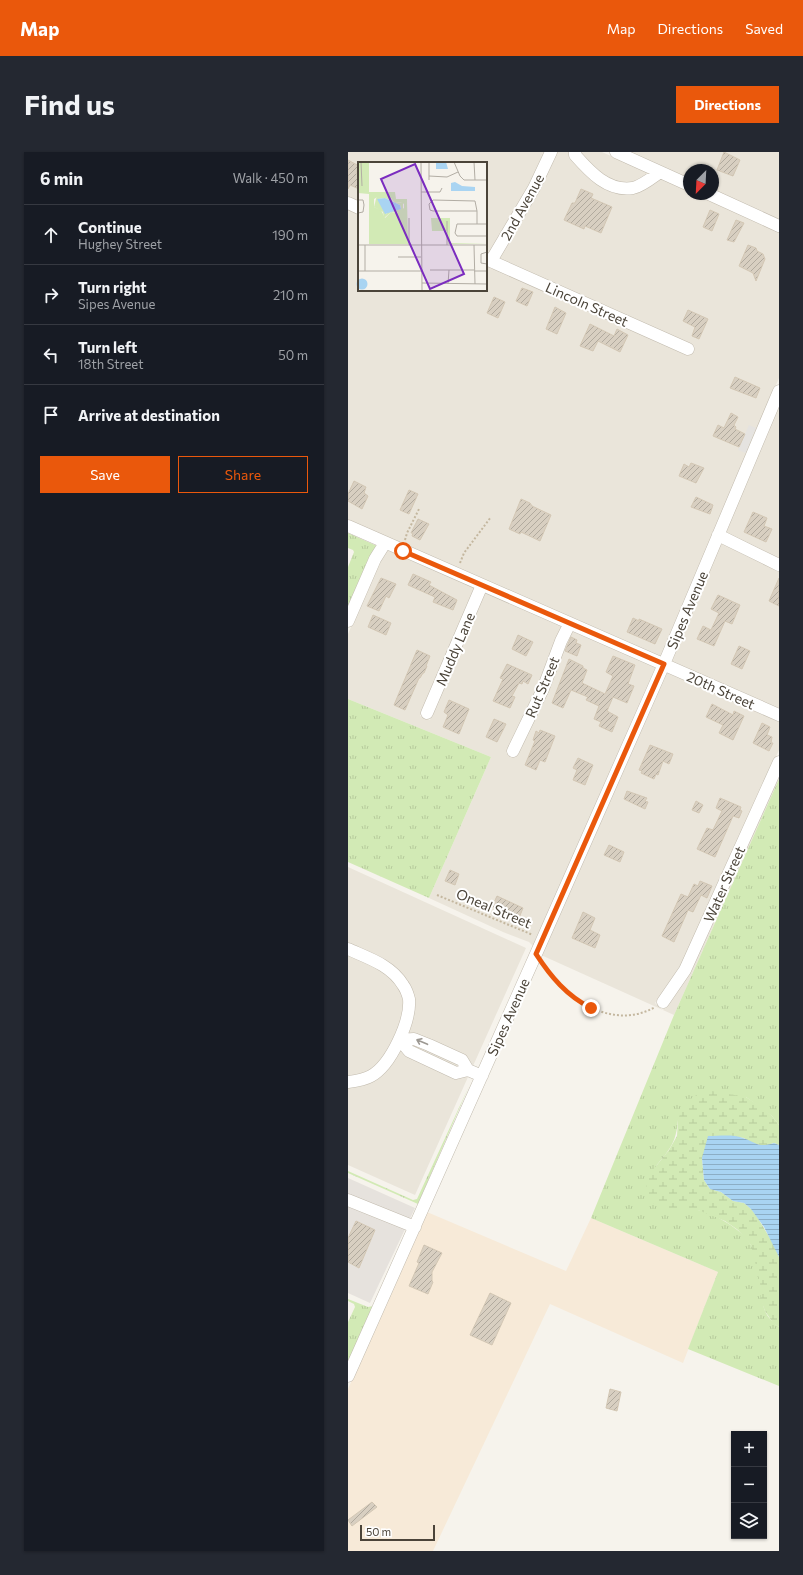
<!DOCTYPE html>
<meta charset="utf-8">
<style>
body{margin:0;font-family:Commissioner,sans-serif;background:#242831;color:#f1f3f6}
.controls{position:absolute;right:12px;bottom:12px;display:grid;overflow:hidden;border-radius:0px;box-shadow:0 1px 3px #0004}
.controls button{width:36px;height:36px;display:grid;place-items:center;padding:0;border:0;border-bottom:1px solid #363941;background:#171b24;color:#f1f3f6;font:20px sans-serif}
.compass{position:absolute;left:335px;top:12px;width:36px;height:36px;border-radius:50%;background:#171b24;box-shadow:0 1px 3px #0004;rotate:204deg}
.scale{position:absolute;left:12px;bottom:10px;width:75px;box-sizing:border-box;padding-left:4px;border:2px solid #4b4439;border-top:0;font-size:11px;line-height:14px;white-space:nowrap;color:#4b4439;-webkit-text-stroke:3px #fff;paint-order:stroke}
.stop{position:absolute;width:12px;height:12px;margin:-9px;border:3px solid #ea580c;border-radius:50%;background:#fff}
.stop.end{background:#ea580c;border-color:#fff;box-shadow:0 1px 4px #0008}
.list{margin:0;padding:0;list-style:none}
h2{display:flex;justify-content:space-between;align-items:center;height:52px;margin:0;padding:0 16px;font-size:17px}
h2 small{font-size:13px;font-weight:400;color:#9ea1a6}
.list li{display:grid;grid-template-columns:26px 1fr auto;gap:12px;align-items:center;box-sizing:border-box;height:60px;padding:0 16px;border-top:1px solid #363941}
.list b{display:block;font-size:15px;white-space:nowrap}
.list p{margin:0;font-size:13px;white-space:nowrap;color:#9ea1a6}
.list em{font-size:13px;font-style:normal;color:#9ea1a6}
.actions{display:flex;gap:8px;padding:12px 16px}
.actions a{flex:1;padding:9px 0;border:1px solid #ea580c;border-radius:0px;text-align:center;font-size:14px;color:#ea580c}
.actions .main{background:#ea580c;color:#fff}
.icon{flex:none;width:22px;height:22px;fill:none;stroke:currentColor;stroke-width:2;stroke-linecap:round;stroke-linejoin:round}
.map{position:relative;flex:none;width:431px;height:1399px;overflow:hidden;border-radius:0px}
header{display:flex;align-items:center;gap:24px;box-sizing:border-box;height:56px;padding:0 20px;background:#ea580c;color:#fff}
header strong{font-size:19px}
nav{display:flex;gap:22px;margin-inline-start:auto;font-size:14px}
.intro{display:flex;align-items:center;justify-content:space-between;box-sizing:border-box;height:96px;padding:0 24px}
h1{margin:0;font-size:28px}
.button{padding:10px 18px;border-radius:0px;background:#ea580c;color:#fff;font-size:14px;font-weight:700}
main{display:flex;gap:24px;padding:0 24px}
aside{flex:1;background:#171b24;border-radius:0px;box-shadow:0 1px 3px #0004}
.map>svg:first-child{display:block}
.residential{fill:#eae5da}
.commercial{fill:#f7ead8}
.industrial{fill:#e6e2dd}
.grass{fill:url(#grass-tufts)}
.wetland{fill:url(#wetland-marsh)}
.parking{fill:#e5e3e0}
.water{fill:url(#water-rules)}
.building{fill:url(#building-hatch);stroke:#d3c7b4}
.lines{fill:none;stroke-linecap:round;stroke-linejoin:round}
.minor-casing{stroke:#c2bbae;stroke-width:13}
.path{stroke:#c4b79f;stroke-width:2;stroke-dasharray:2 2;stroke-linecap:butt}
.minor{stroke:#fff;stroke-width:12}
.oneway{stroke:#9c9892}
.route{stroke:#ea580c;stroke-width:5}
.labels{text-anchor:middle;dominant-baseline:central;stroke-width:4;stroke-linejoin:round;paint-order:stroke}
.street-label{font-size:14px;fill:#4b4439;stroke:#fff}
.inset-road{fill:none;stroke:#b2ada4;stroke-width:1}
.view{fill:#7b2cbf;fill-opacity:0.15;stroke:#7b2cbf;stroke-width:2}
.inset-edge{fill:none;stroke:#4b4439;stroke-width:2}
</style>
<header>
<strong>Map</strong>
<nav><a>Map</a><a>Directions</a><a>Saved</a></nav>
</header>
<div class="intro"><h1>Find us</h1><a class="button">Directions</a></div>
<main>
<aside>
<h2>6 min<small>Walk · 450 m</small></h2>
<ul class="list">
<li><svg class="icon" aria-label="ahead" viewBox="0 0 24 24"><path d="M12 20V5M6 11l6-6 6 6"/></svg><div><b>Continue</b><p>Hughey Street</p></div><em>190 m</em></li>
<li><svg class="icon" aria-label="right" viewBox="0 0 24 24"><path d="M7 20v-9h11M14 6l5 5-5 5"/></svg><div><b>Turn right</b><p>Sipes Avenue</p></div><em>210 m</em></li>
<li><svg class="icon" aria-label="left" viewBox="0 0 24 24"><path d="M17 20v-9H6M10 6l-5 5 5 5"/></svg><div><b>Turn left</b><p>18th Street</p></div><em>50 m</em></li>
<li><svg class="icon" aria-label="arrive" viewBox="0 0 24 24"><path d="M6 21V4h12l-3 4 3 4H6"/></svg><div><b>Arrive at destination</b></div></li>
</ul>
<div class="actions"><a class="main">Save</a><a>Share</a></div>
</aside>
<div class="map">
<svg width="431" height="1399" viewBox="0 0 431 1399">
<defs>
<pattern id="grass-tufts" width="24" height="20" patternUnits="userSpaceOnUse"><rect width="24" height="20" fill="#d2eab5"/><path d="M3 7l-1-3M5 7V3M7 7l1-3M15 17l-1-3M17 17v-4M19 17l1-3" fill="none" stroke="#b6ca9c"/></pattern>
<pattern id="wetland-marsh" width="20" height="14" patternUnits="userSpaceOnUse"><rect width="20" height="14" fill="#d2eab5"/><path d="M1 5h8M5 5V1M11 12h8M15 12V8" fill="none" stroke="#b6ca9c"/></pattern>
<pattern id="water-rules" width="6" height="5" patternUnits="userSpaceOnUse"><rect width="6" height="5" fill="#a9d4f2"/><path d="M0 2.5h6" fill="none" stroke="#8caec5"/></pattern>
<pattern id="building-hatch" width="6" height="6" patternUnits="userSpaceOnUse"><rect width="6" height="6" fill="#d8cfc1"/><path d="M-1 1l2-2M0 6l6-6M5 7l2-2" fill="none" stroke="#b1aa9e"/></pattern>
</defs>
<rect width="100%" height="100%" fill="#f6f3ec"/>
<path class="residential" d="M0,0H198L182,34L138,107V11H11V138H138V114L144,117L190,39L209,0H254L341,39V42H347L431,80V226L313,505L0,368Z
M282,0H431V67L365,38V18H341V27Z
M431,253V407L377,380Z
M373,391L431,420V557L323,509Z
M39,398L127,436L72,564L82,568L137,440L215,474L190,535L158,601L167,606L199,540L217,491L224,478L309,515L186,795L181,790L155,780L81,746L143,605L0,547V482L31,409Z
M318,519L431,570V598L333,816L307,851L315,858L330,839L342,820L431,623V627L326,863L193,803Z
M0,715L178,796L67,1043L0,1013Z"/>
<path class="commercial" d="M79,1060L218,1119L243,1066L370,1120L335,1211L202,1152L85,1399H0V1237Z"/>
<path class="industrial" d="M0,1026L67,1056L22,1151L0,1141Z"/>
<path class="grass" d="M0,381L29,394L0,456V415L6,400L5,398L0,396Z
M0,547L143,605L81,746L0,710Z
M431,627V973L424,964L398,945L330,968C328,991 322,997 308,1014L325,1058C333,1058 342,1057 350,1058C366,1061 395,1078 403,1093C408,1103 410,1118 412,1129C416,1150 411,1160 431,1175V1234L340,1197L370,1120L243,1066L326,863Z
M121,934L70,1052L0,1021V1019L65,1048L69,1047Z
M0,1147L20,1155L25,1154L0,1212V1170L7,1155L6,1152L0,1149Z"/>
<path class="wetland" d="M358,938L398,945L416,957L424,964L431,973V993L426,991L417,994L403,991L396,986L383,984H372L354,1006L356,1028L362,1037L373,1040L385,1049L396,1051L403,1057L408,1063L426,1093L431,1105V1175L425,1171L417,1159L413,1148L412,1131L403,1093L390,1078L377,1069L350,1058H325L305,1051L298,1038L300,1024L321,998L329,984L330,968L334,956L345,945Z"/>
<path class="parking" d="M401,273L408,276L398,301L390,298Z"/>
<path class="water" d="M360,984C371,984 385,982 395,986C409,991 410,996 426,991L431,993V1105L416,1075L403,1057L396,1051L385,1049L373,1040L362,1037L356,1028L354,1006Z"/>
<path class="building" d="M376,0L392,8L385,24L369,18Z
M0,8L11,14L8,21L11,23V37L2,33L0,37Z
M233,37L245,42L243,46L264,55L253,81L237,74L236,77L216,68L224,51H227Z
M362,58L371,62L364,79L355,75Z
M388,68L396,71L386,90L379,88Z
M400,93L408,96L409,99L415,102L417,107L408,129L405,121L391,114Z
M174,136L185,140L179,154L168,149Z
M146,145L157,150L150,166L139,161Z
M207,155L218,161L209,182L198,177Z
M340,158L360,167L351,187L344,184L347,175L335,169Z
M242,172L266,184L269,177L280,183L272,200L250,189L245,199L232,194Z
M387,225L412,236L408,246L382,236Z
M383,261L390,265L386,273L388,275L387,277L397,282L391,295L365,284L370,273L376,276Z
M343,311L356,316L348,331L331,324L336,312L341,315Z
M6,329L18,335L16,341L20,344L14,357L0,349V342Z
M61,338L70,342L61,362L52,358Z
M348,345L365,353L362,362L343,355Z
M173,347L182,351L184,354L203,363L192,389L173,380L172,382L161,377Z
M405,360L419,366L416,374L424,377L418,390L396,380Z
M70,367L81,372L72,388L64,384L65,381H63Z
M65,422L83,430L81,433L109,448L105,458L85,450L87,445L60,433Z
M33,426L48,432L41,446L38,444L31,459L19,454Z
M431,426V454L421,449Z
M370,443L392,453L384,472L377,469L366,494L349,487L355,474L363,478L371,461L363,457Z
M25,463L43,471L38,483L20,475Z
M285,466L291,469V467L314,477L307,492L279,480Z
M170,483L185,490L178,504L164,497Z
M223,485L229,488L228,491L233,493L229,504L217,499Z
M391,494L402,499L394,517L383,512Z
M69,498L82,504L78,514H79L76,521H75L72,526H71L57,558L46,553Z
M265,504L287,513L280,532L286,534L279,551L265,545L259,559L270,565L264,580L251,574L253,570L246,567L251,554L238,548L240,545L223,538L215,556L204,551L221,507L235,514V516L239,518L234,531L257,542L265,524L258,520Z
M159,512L184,523L180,532L175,529L174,532L171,531L164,544L167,545L162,556L145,549L155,527L152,526Z
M101,548L121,557L111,582L95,575L100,563L96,560Z
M364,552L385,563L386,559L396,564L385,588L371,581L375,573L358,565Z
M146,567L158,572L149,590L138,585Z
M414,571L422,575L419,583L424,585L423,591H425L421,599L405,591Z
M192,578L207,584L197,610L192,608L188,618L177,613L187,589L185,588L188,579L191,581Z
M302,593L325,602L321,612L315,609L310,623L308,622L306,627L293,621L294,619L291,618Z
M230,606L245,613L237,633L225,628L229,618L225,616Z
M279,639L299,646L297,649L300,650L297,657L276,647Z
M372,646L393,655L392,658L394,659L391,666L385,664L367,705L349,697L359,676L365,678L374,659L368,656Z
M348,649L355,653L351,661L344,658Z
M261,693L276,700L272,710L256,703Z
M102,718L111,722L107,733L97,729Z
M352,729L364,734L359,746L353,743L345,760L340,758L326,790L314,784L333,742L340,745L346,732L350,734Z
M149,744L175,756L171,766L144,755Z
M235,760L247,766L242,778L252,783L247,796L224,786Z
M8,1069L27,1078L11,1116L0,1110V1086Z
M76,1093L94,1101L84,1120V1129L85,1130L80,1142L61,1134L71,1111L69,1110Z
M142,1141L163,1151L144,1193L122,1183Z
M262,1237L273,1240L269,1259L258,1256Z
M24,1350L29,1355L4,1374L0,1368Z"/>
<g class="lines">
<defs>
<path id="minor" d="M227,0V3C242,20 260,40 285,36C294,34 305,25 312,20
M268,0L341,33
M361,42L431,74
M0,51L11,56
M138,107L340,197
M143,109L186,36L203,0
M0,374L431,563
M370,383L431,413
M0,469L27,407L37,391
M79,561L134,433
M165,599L195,537L213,489L222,471
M0,797C20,806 43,813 55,833C58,837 60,843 61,847C63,869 43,913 23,924C16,928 8,929 0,930
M315,850L337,818L431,610
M52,888L66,887L81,893L114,908L120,918L134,924
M52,888L61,899L108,921L120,918
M0,1048L67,1075
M0,1224L188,802L316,512L431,239"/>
</defs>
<use href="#minor" class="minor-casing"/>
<path class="path" d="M57,388L59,381L71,357
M112,411L116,401L143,365
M89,743L185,783
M195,813C218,848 266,879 307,855"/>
<use href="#minor" class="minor"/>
</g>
<defs><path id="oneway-shaft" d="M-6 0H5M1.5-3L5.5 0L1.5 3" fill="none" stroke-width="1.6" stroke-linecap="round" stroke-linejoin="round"/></defs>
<use class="oneway" href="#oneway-shaft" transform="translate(74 890) rotate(-157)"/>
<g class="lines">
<path class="route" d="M55,399L316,512L188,802C203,825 219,844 243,856"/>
</g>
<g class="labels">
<g class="street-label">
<text transform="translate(174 55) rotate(-61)">2nd Avenue</text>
<text transform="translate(239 152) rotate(24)">Lincoln Street</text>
<text transform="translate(339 458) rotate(-67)">Sipes Avenue</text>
<text transform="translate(107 497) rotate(-67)">Muddy Lane</text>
<text transform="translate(194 535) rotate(-67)">Rut Street</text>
<text transform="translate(373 538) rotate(24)">20th Street</text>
<text transform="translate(376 732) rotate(-66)">Water Street</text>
<text transform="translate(146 756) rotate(23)">Oneal Street</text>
<text transform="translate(160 865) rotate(-66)">Sipes Avenue</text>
</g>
</g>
<g transform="translate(10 10)">
<rect width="129" height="129" fill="#f6f3ec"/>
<path d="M0,0H11V30H37L38,37H49L50,82H11V32L0,31ZM21,34L33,36L37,41L43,40L46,42V46L39,51L33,50L27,56L23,48L16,45V37ZM73,56H92V81L129,82H90L89,69H74Z" fill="#d2eab5" fill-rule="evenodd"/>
<path d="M19,33L31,35L37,41L45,40V51L33,50L26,56L25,50L16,45ZM27,36L42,43L43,47L32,48L28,52L20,37Z" fill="#d2eab5" fill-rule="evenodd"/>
<path d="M78,0H88L90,7H78ZM97,20L104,24L117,25V29H93V21ZM27,36L42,43L43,47L27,52L19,37ZM-1.5 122a5.5 5.5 0 1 1 11 0a5.5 5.5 0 1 1-11 0Z" fill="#a9d4f2"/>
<path class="inset-road" d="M3,0L4,24M63,0L64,129M71,0V18M96,0L102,14L106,18H129M116,0L117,18M71,14L89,15L100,10M63,30H82L84,26M0,38H5L6,43L5,50L0,51M89,59V83M119,62V49H75L72,48L71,42L75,38L117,39L119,49M129,62H99L97,71L99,74H129M0,83H129M7,83V109M51,83V56M116,83L117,122M129,90L123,92V101L129,102M40,95H63M72,108H116M0,109H63M116,109H129M64,121L129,122M90,122L91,108"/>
<path class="view" d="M57,2L106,112L72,127L23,17Z"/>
<rect width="129" height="129" class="inset-edge"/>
</g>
</svg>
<div class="controls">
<button>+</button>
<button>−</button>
<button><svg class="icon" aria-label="layers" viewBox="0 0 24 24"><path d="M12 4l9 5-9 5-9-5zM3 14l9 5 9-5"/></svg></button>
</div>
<svg class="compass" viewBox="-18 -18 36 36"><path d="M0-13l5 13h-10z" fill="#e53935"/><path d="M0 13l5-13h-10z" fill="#9ea1a6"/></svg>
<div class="scale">50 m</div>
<div class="stop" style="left:55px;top:399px"></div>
<div class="stop end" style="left:243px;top:856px"></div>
</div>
</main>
